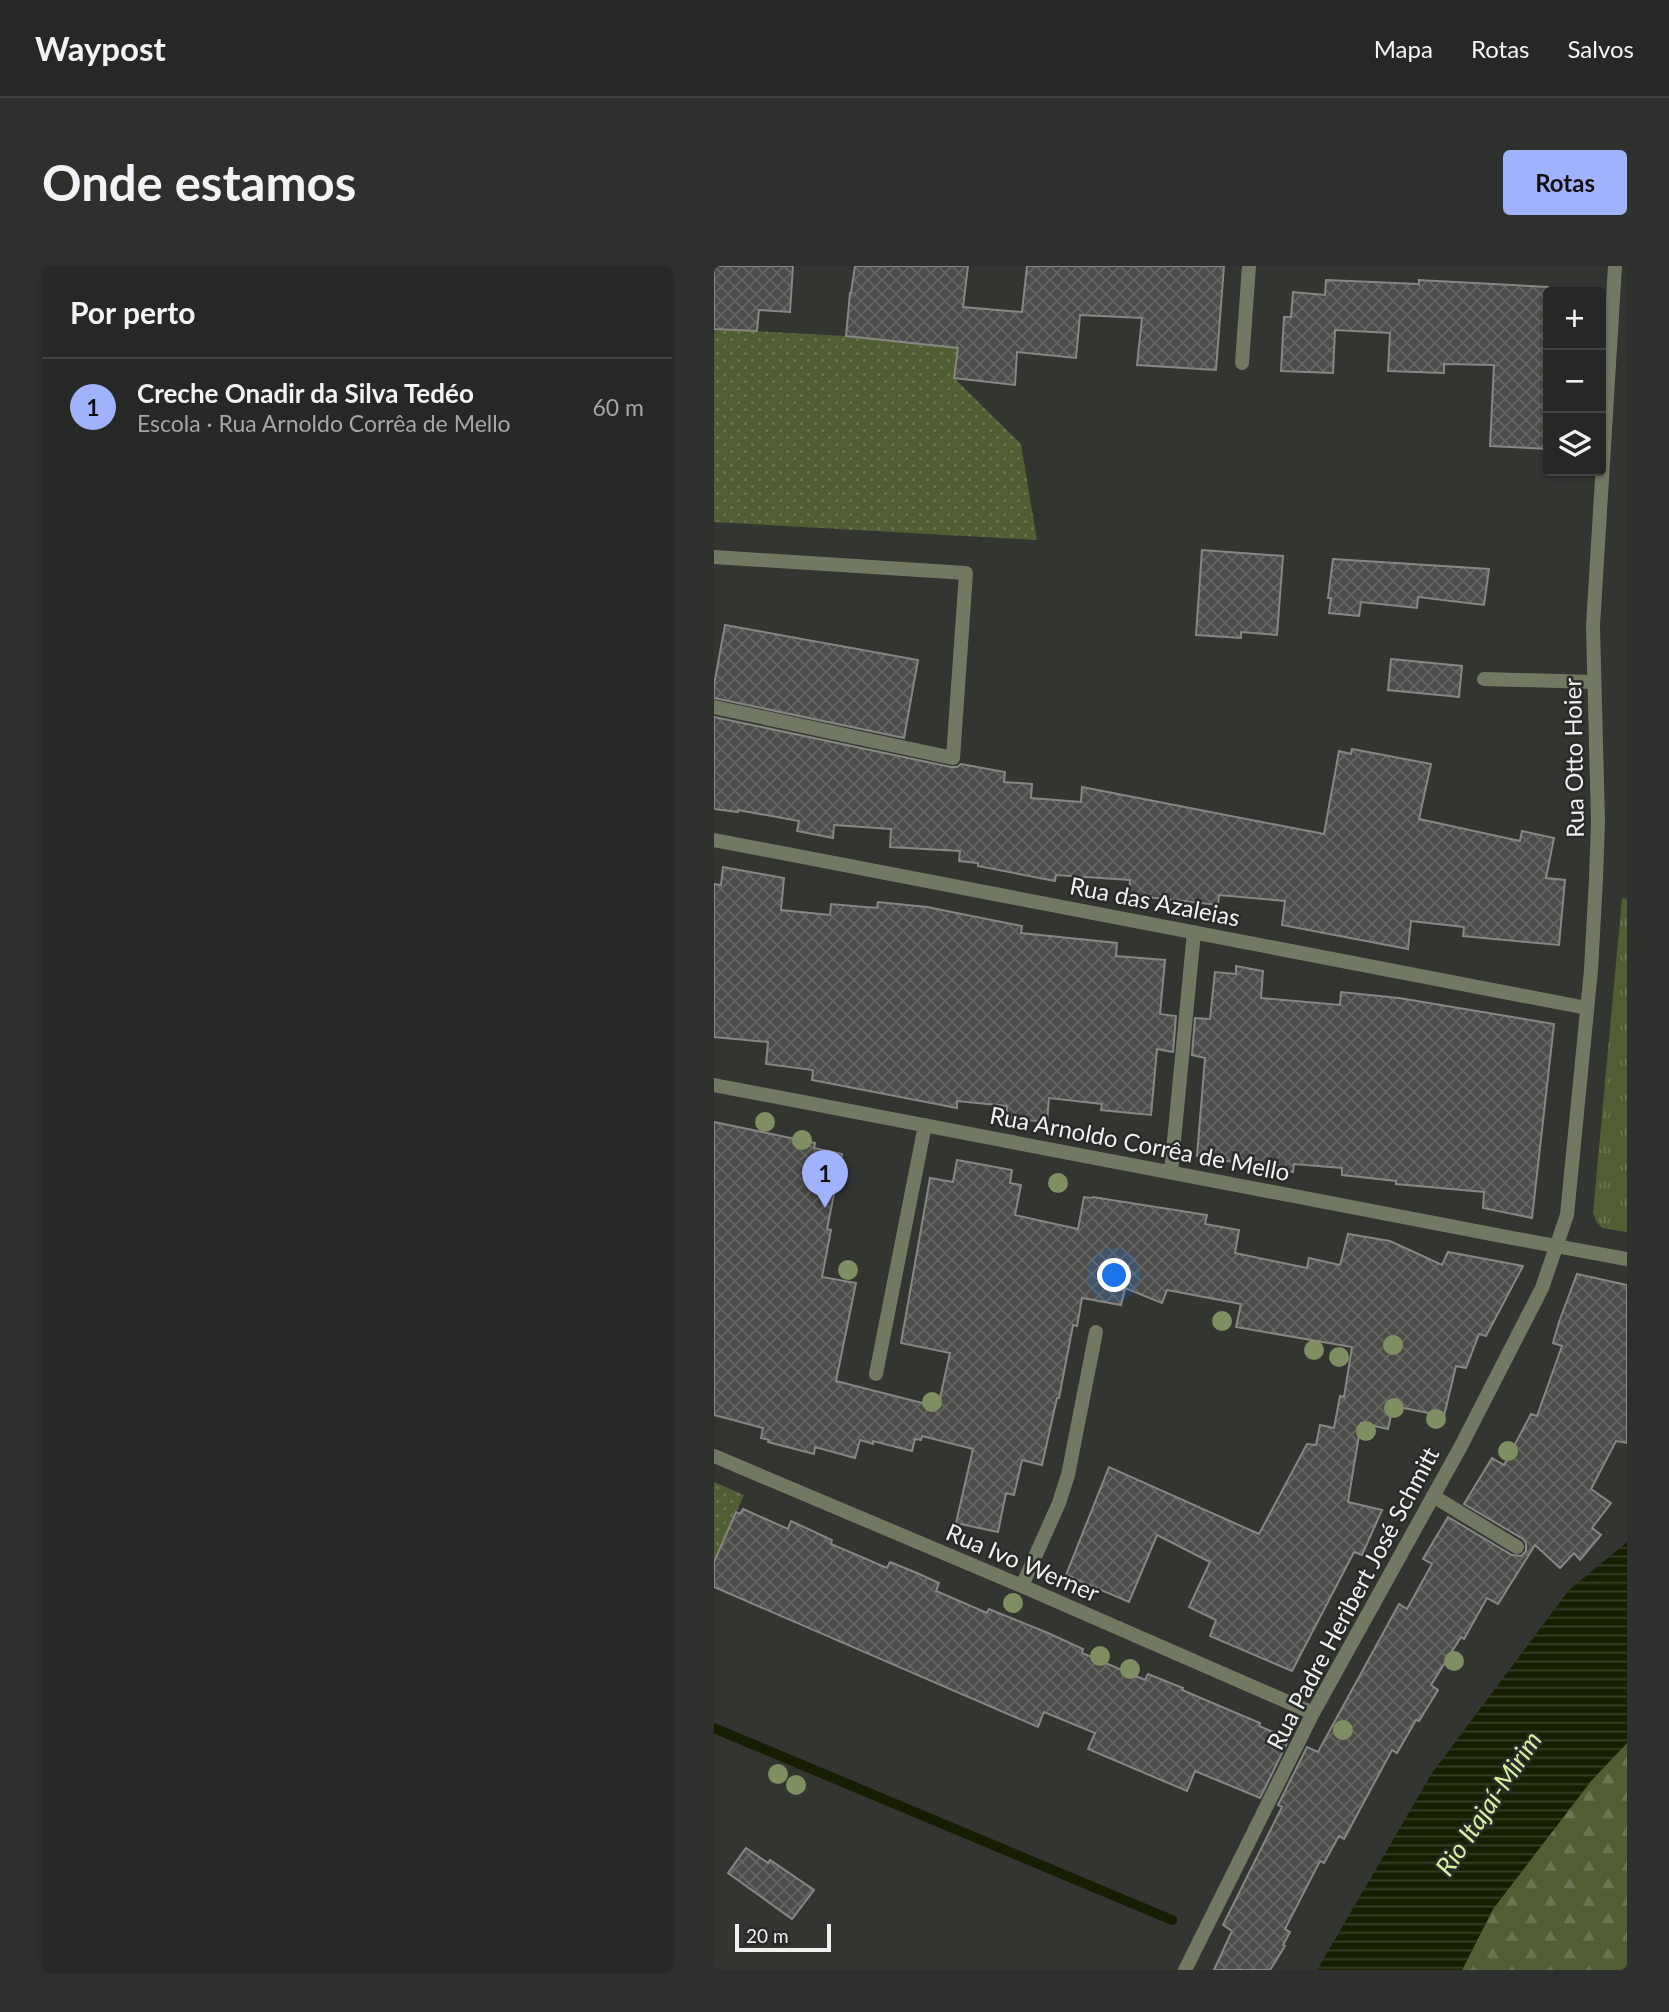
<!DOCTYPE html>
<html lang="pt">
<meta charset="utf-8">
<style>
body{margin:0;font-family:Lato,sans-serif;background:#2e302d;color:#f1f3f6}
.controls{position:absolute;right:21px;top:21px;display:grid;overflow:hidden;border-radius:7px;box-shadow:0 2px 5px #0004}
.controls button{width:63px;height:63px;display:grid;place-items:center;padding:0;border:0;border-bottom:2px solid #424442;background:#262825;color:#f1f3f6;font:35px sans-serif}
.scale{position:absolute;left:21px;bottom:18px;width:96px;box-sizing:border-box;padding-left:7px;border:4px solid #f0f1ee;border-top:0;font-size:19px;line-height:24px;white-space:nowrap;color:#f0f1ee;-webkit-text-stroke:5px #292b27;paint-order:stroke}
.you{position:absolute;left:401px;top:1010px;width:24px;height:24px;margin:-18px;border:5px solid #fff;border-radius:50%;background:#1a73e8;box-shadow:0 0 0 10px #1a73e833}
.badge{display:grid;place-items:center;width:46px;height:46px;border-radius:50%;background:#a1b2fd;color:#111;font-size:23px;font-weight:700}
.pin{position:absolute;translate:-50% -58px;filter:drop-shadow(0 2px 4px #0008)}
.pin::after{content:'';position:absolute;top:37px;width:24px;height:21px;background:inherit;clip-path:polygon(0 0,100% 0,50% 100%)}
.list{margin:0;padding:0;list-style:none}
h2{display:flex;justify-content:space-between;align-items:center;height:91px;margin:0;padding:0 28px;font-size:30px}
h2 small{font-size:23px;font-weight:400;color:#a4a6a7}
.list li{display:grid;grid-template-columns:46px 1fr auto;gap:21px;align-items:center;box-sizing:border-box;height:98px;padding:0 28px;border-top:2px solid #424442}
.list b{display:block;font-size:26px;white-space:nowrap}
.list p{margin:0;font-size:23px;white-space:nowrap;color:#a4a6a7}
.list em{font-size:23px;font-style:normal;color:#a4a6a7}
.icon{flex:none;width:38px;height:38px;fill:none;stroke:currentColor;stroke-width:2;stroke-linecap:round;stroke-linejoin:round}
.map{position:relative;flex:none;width:913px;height:1704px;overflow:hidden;border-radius:7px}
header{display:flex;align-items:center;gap:42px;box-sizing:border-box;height:98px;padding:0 35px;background:#262825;border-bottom:2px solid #424442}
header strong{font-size:33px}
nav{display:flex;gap:38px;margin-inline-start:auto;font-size:24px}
.intro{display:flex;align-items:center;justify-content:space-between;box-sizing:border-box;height:168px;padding:0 42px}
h1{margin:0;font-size:49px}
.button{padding:18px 32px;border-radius:7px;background:#a1b2fd;color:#111;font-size:24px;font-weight:700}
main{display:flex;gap:42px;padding:0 42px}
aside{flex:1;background:#262825;border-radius:7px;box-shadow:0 2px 5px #0004}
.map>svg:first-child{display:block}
.grass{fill:url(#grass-dots)}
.forest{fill:url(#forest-firs)}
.park{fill:url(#park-tufts)}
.water{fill:url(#water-rules)}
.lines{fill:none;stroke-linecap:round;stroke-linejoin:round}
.stream{stroke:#151f00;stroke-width:10}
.building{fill:url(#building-cross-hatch);stroke:#868783;stroke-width:2}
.service{stroke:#717963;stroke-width:14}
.minor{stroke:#717963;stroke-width:14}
.tertiary{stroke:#717963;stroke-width:14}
.tree{fill:#7f8f62}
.labels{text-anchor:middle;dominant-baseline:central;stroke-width:5;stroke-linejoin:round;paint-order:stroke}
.street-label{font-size:24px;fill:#f0f1ee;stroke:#292b27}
.water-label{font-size:26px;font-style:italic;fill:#d5f0a1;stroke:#292b27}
</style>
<header>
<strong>Waypost</strong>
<nav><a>Mapa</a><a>Rotas</a><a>Salvos</a></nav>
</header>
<div class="intro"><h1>Onde estamos</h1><a class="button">Rotas</a></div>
<main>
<aside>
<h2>Por perto<small></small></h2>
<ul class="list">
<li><span class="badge">1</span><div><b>Creche Onadir da Silva Tedéo</b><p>Escola · Rua Arnoldo Corrêa de Mello</p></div><em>60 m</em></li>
</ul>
</aside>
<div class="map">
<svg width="913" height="1704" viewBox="0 0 913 1704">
<defs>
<pattern id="grass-dots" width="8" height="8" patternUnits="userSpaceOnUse" patternTransform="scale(1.75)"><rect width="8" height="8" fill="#515e34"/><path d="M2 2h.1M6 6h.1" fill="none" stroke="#6a7652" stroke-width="1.8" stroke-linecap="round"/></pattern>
<pattern id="forest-firs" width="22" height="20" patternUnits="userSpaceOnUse" patternTransform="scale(1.75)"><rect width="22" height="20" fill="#515e34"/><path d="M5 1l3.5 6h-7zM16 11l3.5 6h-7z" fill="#6a7652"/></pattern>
<pattern id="park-tufts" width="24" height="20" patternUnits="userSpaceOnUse" patternTransform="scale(1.75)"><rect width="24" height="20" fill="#515e34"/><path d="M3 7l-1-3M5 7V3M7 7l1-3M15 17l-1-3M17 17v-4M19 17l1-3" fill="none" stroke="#6a7652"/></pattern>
<pattern id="water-rules" width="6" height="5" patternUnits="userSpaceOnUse" patternTransform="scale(1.75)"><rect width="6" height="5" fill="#151f00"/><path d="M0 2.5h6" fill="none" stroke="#374026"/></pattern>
<pattern id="building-cross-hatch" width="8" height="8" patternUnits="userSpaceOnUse" patternTransform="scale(1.75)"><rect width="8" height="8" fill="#4c4d49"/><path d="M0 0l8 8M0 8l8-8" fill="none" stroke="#666764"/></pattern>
</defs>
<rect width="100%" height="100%" fill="#333531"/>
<path class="grass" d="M0,63L132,70L244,82L240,112L307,178L323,274L0,256Z
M0,1216L30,1229L0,1296Z"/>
<path class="forest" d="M913,1477V1704H748L779,1643L877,1515Z"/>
<path class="park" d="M908,632L913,633V966L888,962L882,955L879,947Z"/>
<path class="water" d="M913,1276V1477L877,1515L779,1643L748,1704H603L718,1507L855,1324Z"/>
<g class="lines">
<path class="stream" d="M0,1462L458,1654"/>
</g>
<path class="building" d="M0,0H79L76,46L45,44L43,65L0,63Z
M141,0H254L249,41L308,46L313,0H510L502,104L423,99L428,52L366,49L362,92L303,86L301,119L240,112L244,82L132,70L136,27H137Z
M612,14L705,18V14L834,21V183L776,180L780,99L730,98V107L674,105L676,67L621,64L619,107L567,105L570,51H577L579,26L611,29Z
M488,284L569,290L563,369L527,366V372L482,369Z
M619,293L775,303L770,339L704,331L703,342L647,336L645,350L615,347L617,332H614Z
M11,359L204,394L190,472L0,432V419Z
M677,393L748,400L745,431L674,424Z
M0,451L237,501H243L247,498L291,506L290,516L318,518L317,532L367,536L368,521L610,568L625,485L637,488L638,483L717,498L705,553L806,575L808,565L840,572L832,612L851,614L845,679L749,670L750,661L697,655L694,683L568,659L571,635L505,629L504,639L415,629L416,614L342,609L341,615L264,600V597L245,595L246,585L176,581L177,563L120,559L119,572L83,565L85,555L24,544V546L0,543Z
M9,601L70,612L67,644L116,649L117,638L163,642L164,636L213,641L308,660L307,667L403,677L402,690L451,694L446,748L462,750L459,786L443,783L437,849L387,844L388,838L335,832L333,856L292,852L293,840L243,835V842L98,814L99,804L52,798L54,776L0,771V618L7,619Z
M522,700L549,705L547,732L626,739L627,726L685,732L840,758L818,952L769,942L770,926L682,918V915L628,909V902L580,898L579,906L483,890L491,792L478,789L481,752L496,753L501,706L522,708Z
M0,856L101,877L100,882L128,888L113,963L117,964L108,1011L142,1017L122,1115L224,1141L236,1087L187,1077L216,912L239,916L243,894L298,904L296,917L307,919L301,949L364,963L370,931L378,932L379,931L493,949L491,958L525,964L521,987L593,1002L595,992L626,999L634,968L676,975L728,999L734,986L809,1000L772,1070L765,1068L752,1102L742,1100L730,1150L679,1140L674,1163L647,1157L634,1236L668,1244L648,1289L640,1286L578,1405L496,1370L502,1354L475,1341L496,1296L443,1269L415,1336L352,1309L395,1201L545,1268L593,1178L602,1179L606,1159L620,1162L626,1130L630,1131L638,1081L522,1061L527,1038L453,1024L448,1037L411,1022L407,1039L368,1032L363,1060L359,1059L345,1132H343L328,1199L308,1194L300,1229L292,1227L284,1266L242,1257L259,1183L208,1170L207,1174L201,1173L198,1185L159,1175V1178L146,1174L141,1192L101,1181L100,1188L54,1176L55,1174L47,1172L49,1162L0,1149Z
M863,1008L913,1019V1177L902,1175L877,1223L897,1237L878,1262L887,1269L866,1294L860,1287L846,1302L821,1279L784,1338L773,1332L750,1373L747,1371L717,1419L724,1424L705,1455L702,1454L683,1487L678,1484L630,1573L625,1570L610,1597L606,1595L571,1663L576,1666L569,1679L571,1680L556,1704H500L518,1665L509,1659L568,1541L564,1539L593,1481L604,1486L685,1338L693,1343L718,1298L709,1293L734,1251L798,1289L807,1290L812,1285V1277L809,1273L750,1238L778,1192L790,1199L817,1148L823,1150L848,1080L839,1077L845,1056Z
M29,1243L74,1263L77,1255L118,1274L117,1278L173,1302L176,1296L203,1307L225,1317L222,1325L273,1347L275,1343L334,1367L369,1383L368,1387L431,1414L434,1408L469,1422L468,1424L546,1457L545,1460L575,1473L546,1532L481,1505L473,1525L374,1483L381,1467L330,1446L324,1461L0,1321V1296L22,1246L26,1248Z
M32,1582L54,1597L56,1594L100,1624L78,1653L14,1607Z"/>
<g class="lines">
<path class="service" d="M0,291L252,307L239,492L0,441
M770,413L880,416
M162,1108L211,859
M719,1230L803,1281
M308,1320L345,1237L354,1209L382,1066"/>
<path class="minor" d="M528,97L535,0
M0,574L873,742
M0,819L804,973L913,993
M457,906L480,666
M0,1190L308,1320L599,1447"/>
<path class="tertiary" d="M471,1704L599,1447L747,1180L828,1022L853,949L877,704L882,613L884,555L879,360L901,0"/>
</g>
<g class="tree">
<circle cx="51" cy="856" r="10"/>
<circle cx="88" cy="874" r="10"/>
<circle cx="344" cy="917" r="10"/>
<circle cx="134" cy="1004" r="10"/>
<circle cx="508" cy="1055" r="10"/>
<circle cx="679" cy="1079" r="10"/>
<circle cx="600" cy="1084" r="10"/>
<circle cx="625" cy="1091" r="10"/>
<circle cx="218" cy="1136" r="10"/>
<circle cx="680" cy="1142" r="10"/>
<circle cx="722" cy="1153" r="10"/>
<circle cx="652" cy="1165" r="10"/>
<circle cx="794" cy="1185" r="10"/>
<circle cx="299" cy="1337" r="10"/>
<circle cx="386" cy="1390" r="10"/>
<circle cx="740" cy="1395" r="10"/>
<circle cx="416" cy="1403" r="10"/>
<circle cx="629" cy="1464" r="10"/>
<circle cx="64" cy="1508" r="10"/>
<circle cx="82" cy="1519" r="10"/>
</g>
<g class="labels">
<g class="street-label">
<text transform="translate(859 492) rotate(-91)">Rua Otto Hoier</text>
<text transform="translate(441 635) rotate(11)">Rua das Azaleias</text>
<text transform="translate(426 877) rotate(11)">Rua Arnoldo Corrêa de Mello</text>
<text transform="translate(309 1296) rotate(23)">Rua Ivo Werner</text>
<text transform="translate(638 1332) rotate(-62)">Rua Padre Heribert José Schmitt</text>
</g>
<g class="water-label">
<text transform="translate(774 1537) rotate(-56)">Rio Itajaí-Mirim</text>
</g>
</g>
</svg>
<div class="controls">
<button>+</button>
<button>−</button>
<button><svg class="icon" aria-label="layers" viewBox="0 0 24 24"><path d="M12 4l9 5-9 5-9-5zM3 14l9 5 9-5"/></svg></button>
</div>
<div class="scale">20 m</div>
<div class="you"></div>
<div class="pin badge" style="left:111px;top:942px">1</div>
</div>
</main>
